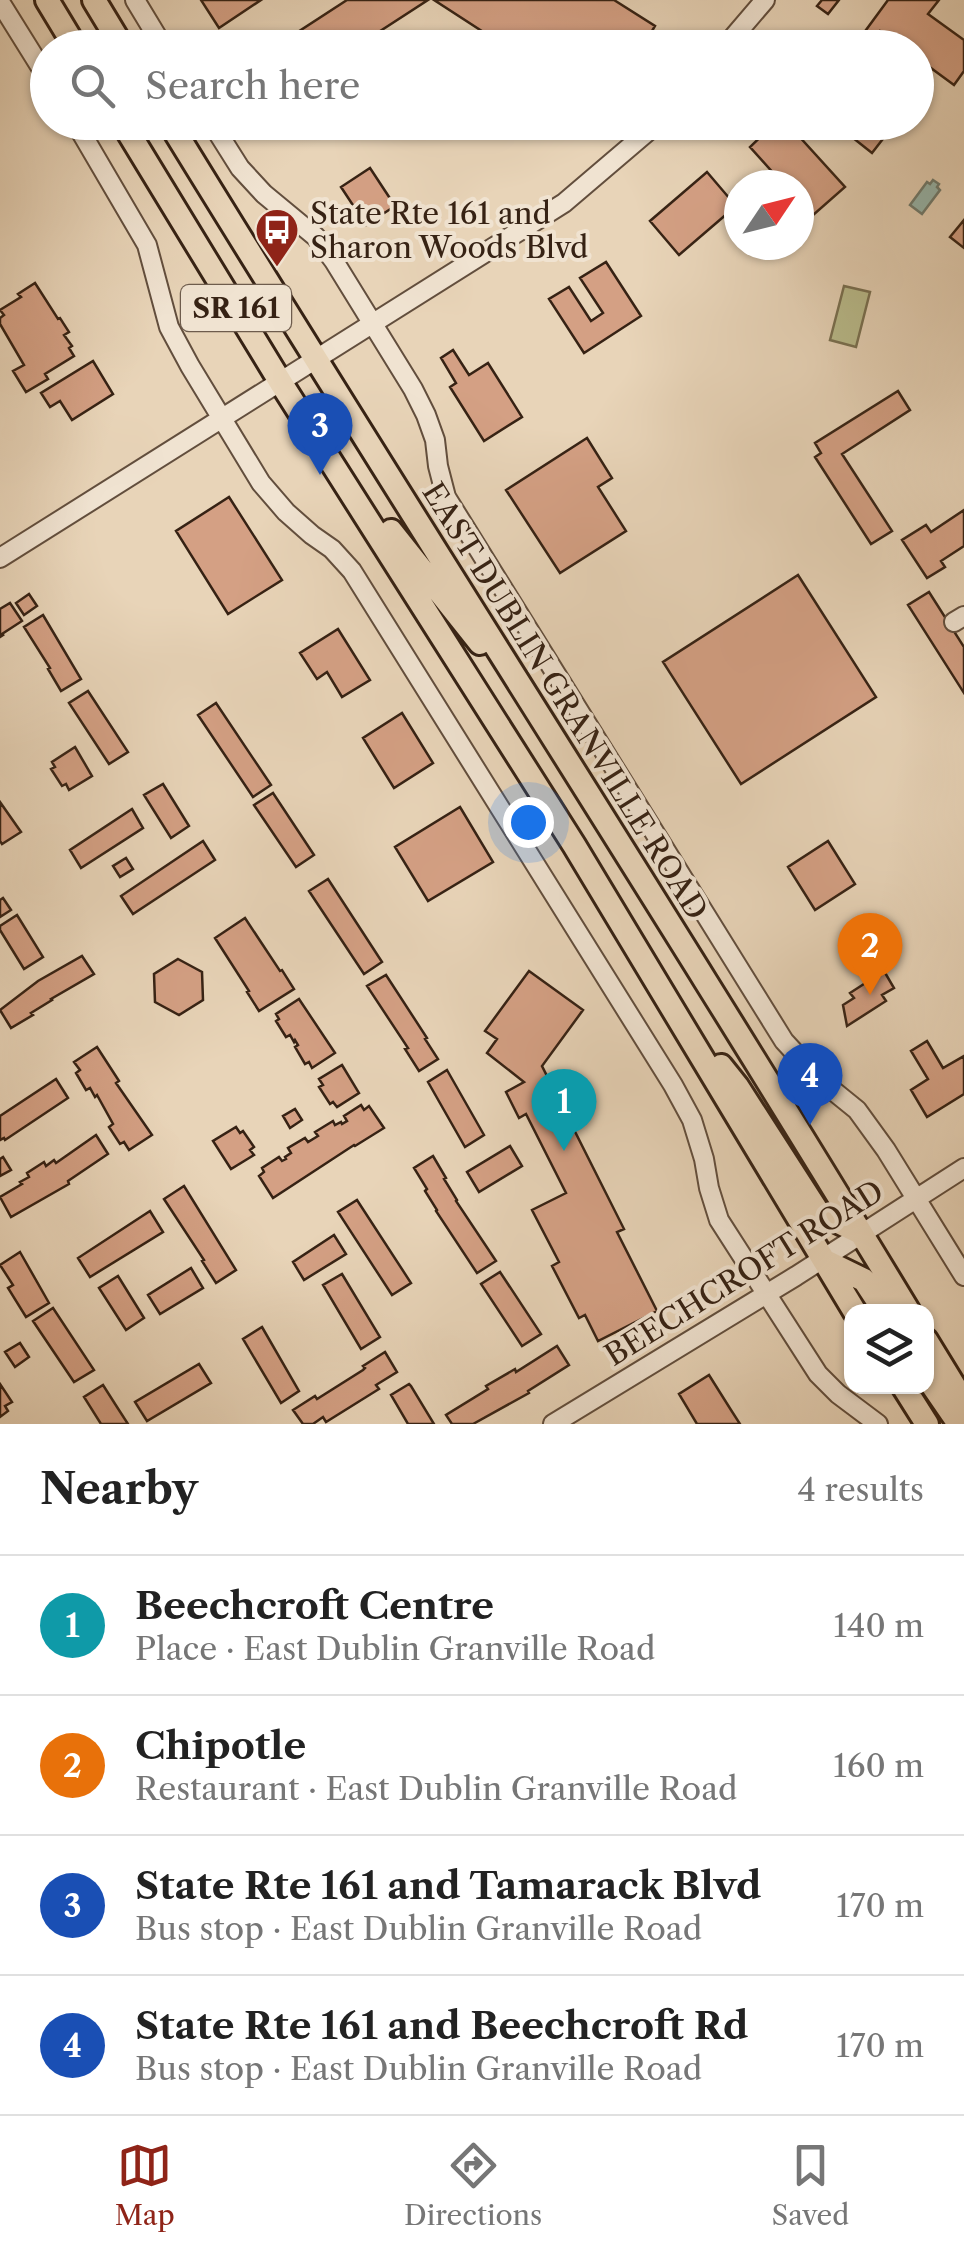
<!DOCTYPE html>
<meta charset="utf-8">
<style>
body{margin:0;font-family:"Libre Caslon Text",serif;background:#f2f2f2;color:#222}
.controls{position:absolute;right:30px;bottom:30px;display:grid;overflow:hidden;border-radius:20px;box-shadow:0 2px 8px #0004}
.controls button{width:90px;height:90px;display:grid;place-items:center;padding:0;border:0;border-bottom:2px solid #e0e0e0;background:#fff;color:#222;font:50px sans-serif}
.compass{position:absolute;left:724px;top:170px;width:90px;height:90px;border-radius:50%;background:#fff;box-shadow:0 2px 8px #0004;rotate:55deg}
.you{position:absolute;left:528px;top:822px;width:35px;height:35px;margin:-25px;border:8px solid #fff;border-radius:50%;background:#1a73e8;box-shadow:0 0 0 15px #1a73e833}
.badge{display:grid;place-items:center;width:65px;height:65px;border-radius:50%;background:#8f2418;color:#fff;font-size:32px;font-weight:700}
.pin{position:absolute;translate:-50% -82px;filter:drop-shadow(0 2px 5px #0008)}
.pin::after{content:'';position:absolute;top:52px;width:35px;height:30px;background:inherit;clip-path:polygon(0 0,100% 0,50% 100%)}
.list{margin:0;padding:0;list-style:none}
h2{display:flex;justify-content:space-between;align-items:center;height:130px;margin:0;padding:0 40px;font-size:42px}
h2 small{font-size:32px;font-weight:400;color:#767676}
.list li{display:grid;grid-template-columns:65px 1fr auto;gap:30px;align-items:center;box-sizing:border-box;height:140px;padding:0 40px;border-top:2px solid #e0e0e0}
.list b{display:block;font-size:38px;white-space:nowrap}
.list p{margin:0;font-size:32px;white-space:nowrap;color:#767676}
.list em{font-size:32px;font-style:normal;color:#767676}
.icon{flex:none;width:55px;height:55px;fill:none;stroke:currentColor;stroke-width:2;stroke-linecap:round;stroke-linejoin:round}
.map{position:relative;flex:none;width:964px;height:1424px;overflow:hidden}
.search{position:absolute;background:#fff;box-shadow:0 2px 8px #0004;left:30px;right:30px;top:30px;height:110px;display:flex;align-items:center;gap:25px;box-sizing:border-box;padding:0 35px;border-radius:55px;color:#767676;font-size:38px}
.sheet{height:690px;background:#fff}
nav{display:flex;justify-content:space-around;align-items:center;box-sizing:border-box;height:140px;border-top:2px solid #e0e0e0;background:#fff;font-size:28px;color:#767676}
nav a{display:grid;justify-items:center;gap:5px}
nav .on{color:#8f2418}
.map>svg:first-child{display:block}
.green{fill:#b9bc8c;stroke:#786f50;stroke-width:2.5}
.water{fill:#97b8ae;stroke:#707c70;stroke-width:2.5}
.building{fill:#d4a084;stroke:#362214;stroke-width:2.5}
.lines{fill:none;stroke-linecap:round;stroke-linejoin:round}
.minor-casing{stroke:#624e3d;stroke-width:22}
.major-casing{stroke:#362214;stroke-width:28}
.minor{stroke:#f0e3d1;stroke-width:18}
.major{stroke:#e8d4b8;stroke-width:22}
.labels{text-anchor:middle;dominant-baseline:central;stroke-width:8;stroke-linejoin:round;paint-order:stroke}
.shield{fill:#f0e3d1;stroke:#6e5c4d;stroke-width:2.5}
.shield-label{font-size:28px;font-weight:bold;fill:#362214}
.poi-label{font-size:30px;fill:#362214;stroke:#f0e3d1;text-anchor:start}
.street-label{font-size:30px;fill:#362214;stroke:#f0e3d1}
</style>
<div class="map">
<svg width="964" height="1424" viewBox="0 0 964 1424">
<rect width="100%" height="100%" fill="#e8d4b8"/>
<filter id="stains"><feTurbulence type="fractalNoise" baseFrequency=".002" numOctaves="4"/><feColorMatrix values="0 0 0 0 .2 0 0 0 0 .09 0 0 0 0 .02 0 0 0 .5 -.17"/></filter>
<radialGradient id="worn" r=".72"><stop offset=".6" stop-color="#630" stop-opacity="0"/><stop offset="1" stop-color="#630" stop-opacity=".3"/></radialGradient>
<path class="green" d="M844,286L870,292L856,347L830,340Z"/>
<path class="water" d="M933,180L939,184L937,187L940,190L922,214L910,205L927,182L930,184Z"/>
<path class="building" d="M201,0H261L219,28Z
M347,0H428L354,48H284L281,43Z
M434,0H614L655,26L642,48H508Z
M822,0H839L828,14L817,6Z
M888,0H939L928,14L964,40V71L954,85L916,57V48H903L880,31L876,37L866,30Z
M776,122H786L845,187L812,216L799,201V185H784L750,147Z
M833,122H896L872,153Z
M370,168L395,206L366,225L341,187Z
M707,172L736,206L679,255L650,221Z
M964,220V248L950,237Z
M606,262L641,316L584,353L549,299L569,287L591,321L603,313L580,278Z
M35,283L58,319L60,318L69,332L64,335L72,346L69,348L74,356L45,374L48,379L26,392L13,371L24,365L0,324V318L4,315L0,310L21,297L18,294Z
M453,350L469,375L488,363L522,417L484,441L450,387L456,383L441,358Z
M93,361L113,394L72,420L60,401L50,407L41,393Z
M898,391L910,410L842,454L892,531L871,544L815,457L821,453L815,443Z
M587,438L612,478L598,487L626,531L560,573L506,490Z
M229,497L282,580L228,614L176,531Z
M964,510V546L941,561L945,567L927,578L902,540L926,525L931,532Z
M798,575L876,697L741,784L663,662Z
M929,592L964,647V693L908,605Z
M29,594L37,606L24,615L16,603Z
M10,603L22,621L2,634L3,635L0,637V609Z
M43,615L81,679L61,691L48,669L50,668L24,627Z
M338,629L370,680L342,697L327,672L317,679L300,653Z
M88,691L128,752L109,764L69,703Z
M216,703L271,785L253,797L198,715Z
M402,713L433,763L394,788L363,738Z
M75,747L92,776L69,790L66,784L62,786L51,769L55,767L52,762Z
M163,784L189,826L171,838L144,795Z
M273,793L314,855L296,867L254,805Z
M0,802L21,832L2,844L0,841Z
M460,807L493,862L428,901L395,847Z
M132,809L143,828L81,868L70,850Z
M203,841L215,860L133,914L121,896Z
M828,841L855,884L815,910L788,867Z
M126,858L133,869L120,877L113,866Z
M328,879L382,962L364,974L309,891Z
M3,898L11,910L0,917V900Z
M17,915L43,957L24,969L0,930V926Z
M245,918L280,971L282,970L294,989L259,1011L247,992L249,991L215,938Z
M82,956L94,974L51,999L52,1000L31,1013L33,1015L11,1028L0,1010L38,981Z
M178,959L202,972L203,1000L179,1015L155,1002L154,974Z
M529,971L583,1010L542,1066L624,1229L617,1232L657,1311L598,1341L585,1315L579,1318L552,1266L559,1262L532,1210L566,1193L526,1114L519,1118L506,1092L524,1082L487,1053L497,1039L485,1031Z
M884,971L894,988L882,995L886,1001L847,1026L843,1005L854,998L850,993Z
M386,975L427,1038L425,1039L438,1059L419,1071L405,1049L408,1048L367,986Z
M299,999L335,1053L312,1068L309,1062L305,1064L295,1047L298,1045L295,1040L294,1042L290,1035L286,1037L276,1021L279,1019L276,1014Z
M927,1041L943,1068L964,1056V1094L927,1117L911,1090L928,1079L911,1051Z
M97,1047L119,1081L116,1083L152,1135L129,1150L124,1142L120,1144L109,1127L113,1124L97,1095L95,1097L90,1088L86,1090L76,1073L80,1070L74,1062Z
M342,1065L359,1093L337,1107L333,1102L330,1104L319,1087L323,1085L319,1079Z
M447,1070L484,1135L465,1147L428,1082Z
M56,1079L68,1098L5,1140L4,1138L0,1140V1116Z
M361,1105L364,1110L369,1106L384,1128L355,1146L354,1145L273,1198L259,1176L264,1172L262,1168L279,1157L282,1161L286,1159L285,1157L291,1153L288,1148L305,1138L308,1142L318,1136L315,1132L333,1121L335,1125L341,1122L342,1124L347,1121L344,1116Z
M295,1109L302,1120L290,1128L283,1116Z
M236,1127L240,1133L243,1131L254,1147L250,1150L254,1155L231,1169L213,1141Z
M96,1135L108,1154L68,1181L69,1184L11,1217L0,1197L22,1184L20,1182L29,1177L27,1173L44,1162L46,1166L54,1160L56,1163Z
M510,1146L522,1166L479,1192L467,1172Z
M433,1156L446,1178L444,1179L457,1200L456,1201L496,1261L477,1273L436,1211L437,1210L425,1191L427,1189L414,1168Z
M3,1157L11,1170L0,1176V1159Z
M184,1186L236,1270L216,1283L202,1261L204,1260L164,1199Z
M357,1200L411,1283L392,1295L338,1212Z
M150,1211L163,1232L90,1277L78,1258Z
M334,1235L346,1254L304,1280L293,1262Z
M20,1252L49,1303L26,1317L8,1288L13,1285L0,1265Z
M191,1268L203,1288L160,1314L148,1295Z
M500,1272L541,1334L522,1346L481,1284Z
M342,1274L380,1337L361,1349L323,1285Z
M118,1276L144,1318L126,1330L99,1288Z
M53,1308L94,1370L74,1382L33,1321Z
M262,1327L299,1391L281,1403L243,1339Z
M20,1343L29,1357L15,1367L5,1352Z
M557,1346L569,1365L528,1391L529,1393L473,1424H452L446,1415L488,1389L486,1386L515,1369L516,1372Z
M385,1352L397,1372L376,1385L379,1389L326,1422L323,1417L313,1424H303L293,1410L315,1396L317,1399L363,1370L365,1368L363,1366Z
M199,1364L211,1383L147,1421L135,1402Z
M709,1375L731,1410L740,1424H697L679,1394Z
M0,1384L12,1402L5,1406L8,1411L0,1417Z
M409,1384L411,1386L434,1424H408L391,1395Z
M103,1385L117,1407L128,1424H101L84,1397Z"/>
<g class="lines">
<defs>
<path id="minor" d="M135,0L164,48
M0,2L48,79
M724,48L765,0
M75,122L147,245L169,327L190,366L261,483L286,512L312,535L332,549L352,571L673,1085L692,1120L704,1159L709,1188L719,1220L818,1374L838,1394L878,1424
M211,122L240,168L264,194L316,237L334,261L413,389L426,415L435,440L438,466L446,497L784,1041L820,1080L857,1110L886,1150L964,1276
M0,558L564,203L659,122
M954,622L964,616
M553,1424L796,1276L964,1168"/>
<path id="major" d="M47,0L76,48
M94,0L123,48
M122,122L281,383L574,845L855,1312
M169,122C413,520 667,912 909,1312
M391,531L480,643
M721,1066L737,1086L818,1212L861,1233
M825,1261L864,1280L885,1312
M926,1340L964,1402
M926,1376L959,1424
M903,1386L927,1424"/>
</defs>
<use href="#minor" class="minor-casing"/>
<use href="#major" class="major-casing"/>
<use href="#minor" class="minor"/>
<use href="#major" class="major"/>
</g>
<defs>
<symbol id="bus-pin" viewBox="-11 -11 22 30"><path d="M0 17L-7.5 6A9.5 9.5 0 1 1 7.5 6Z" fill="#8f2418" stroke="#f0e3d1"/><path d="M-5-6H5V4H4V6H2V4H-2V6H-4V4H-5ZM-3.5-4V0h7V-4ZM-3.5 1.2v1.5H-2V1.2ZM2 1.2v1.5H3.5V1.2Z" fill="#fff"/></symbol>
</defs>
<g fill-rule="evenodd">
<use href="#bus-pin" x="252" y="205" width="50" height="68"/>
</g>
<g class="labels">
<rect class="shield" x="181" y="285" width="110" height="46" rx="8"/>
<g class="shield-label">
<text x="236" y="308">SR 161</text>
</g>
<g class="poi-label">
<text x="310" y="213">State Rte 161 and<tspan x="310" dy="34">Sharon Woods Blvd</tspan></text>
</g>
<g class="street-label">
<text transform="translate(565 701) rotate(58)">EAST DUBLIN GRANVILLE ROAD</text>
<text transform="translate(744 1273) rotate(-32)">BEECHCROFT ROAD</text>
</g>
</g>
<rect width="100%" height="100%" filter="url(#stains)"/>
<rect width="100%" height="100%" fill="url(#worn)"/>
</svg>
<div class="controls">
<button><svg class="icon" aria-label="layers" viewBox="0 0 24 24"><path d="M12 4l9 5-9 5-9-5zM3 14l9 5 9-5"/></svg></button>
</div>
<svg class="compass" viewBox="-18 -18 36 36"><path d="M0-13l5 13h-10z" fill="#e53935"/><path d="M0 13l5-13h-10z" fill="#767676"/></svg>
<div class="you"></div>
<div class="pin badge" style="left:564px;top:1151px;background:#0f9aa8">1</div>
<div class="pin badge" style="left:870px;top:995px;background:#e8710a">2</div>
<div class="pin badge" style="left:320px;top:475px;background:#1a4fb4">3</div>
<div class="pin badge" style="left:810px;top:1125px;background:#1a4fb4">4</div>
<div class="search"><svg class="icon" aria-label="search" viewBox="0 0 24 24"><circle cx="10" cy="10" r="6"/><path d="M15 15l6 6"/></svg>Search here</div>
</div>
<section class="sheet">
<h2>Nearby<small>4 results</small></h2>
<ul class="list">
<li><span class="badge" style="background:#0f9aa8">1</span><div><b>Beechcroft Centre</b><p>Place · East Dublin Granville Road</p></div><em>140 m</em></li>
<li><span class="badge" style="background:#e8710a">2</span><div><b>Chipotle</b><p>Restaurant · East Dublin Granville Road</p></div><em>160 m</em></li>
<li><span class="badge" style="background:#1a4fb4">3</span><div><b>State Rte 161 and Tamarack Blvd</b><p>Bus stop · East Dublin Granville Road</p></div><em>170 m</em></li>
<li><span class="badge" style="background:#1a4fb4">4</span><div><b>State Rte 161 and Beechcroft Rd</b><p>Bus stop · East Dublin Granville Road</p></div><em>170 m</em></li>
</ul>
</section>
<nav>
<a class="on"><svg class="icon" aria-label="map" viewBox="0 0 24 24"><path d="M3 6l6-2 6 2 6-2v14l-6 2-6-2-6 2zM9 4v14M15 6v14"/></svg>Map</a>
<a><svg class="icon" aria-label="directions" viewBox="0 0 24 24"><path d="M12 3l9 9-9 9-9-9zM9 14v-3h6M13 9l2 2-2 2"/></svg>Directions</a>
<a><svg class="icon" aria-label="saved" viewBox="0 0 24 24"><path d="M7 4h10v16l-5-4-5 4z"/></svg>Saved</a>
</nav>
